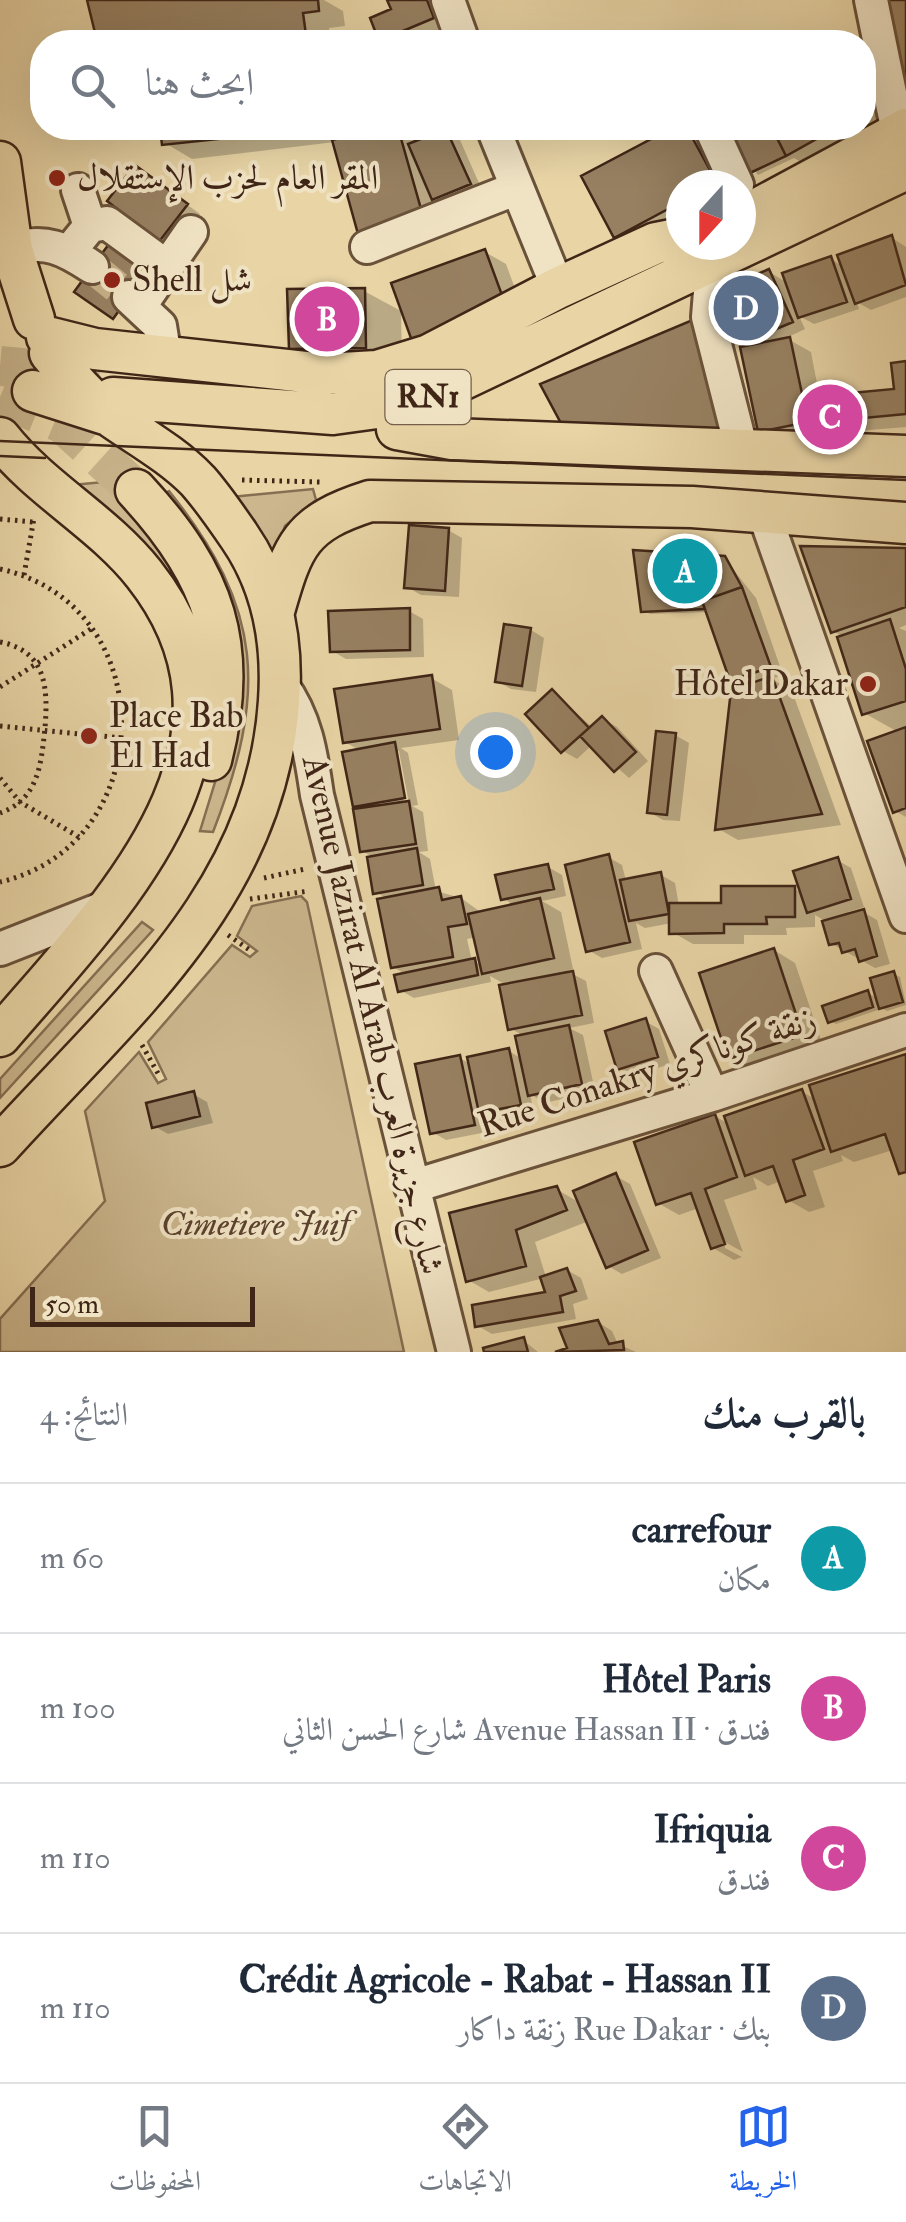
<!DOCTYPE html>
<html lang="ar">
<meta charset="utf-8">
<style>
body{margin:0;font-family:"IM FELL Double Pica",Amiri,serif;background:#f2f2f3;color:#1f2937;direction:rtl}
.compass{position:absolute;left:666px;top:170px;width:90px;height:90px;border-radius:50%;background:#fff;box-shadow:0 10px 40px #0002;rotate:201deg}
.scale{position:absolute;left:30px;bottom:25px;width:225px;box-sizing:border-box;padding-left:10px;border:5px solid #402617;border-top:0;font-size:28px;line-height:35px;white-space:nowrap;color:#402617;-webkit-text-stroke:8px #f0e3c4;paint-order:stroke}
.you{position:absolute;left:495px;top:752px;width:35px;height:35px;margin:-25px;border:8px solid #fff;border-radius:50%;background:#1a73e8;box-shadow:0 0 0 15px #1a73e833}
.badge{display:grid;place-items:center;width:65px;height:65px;border-radius:50%;background:#2563eb;color:#fff;font-size:32px;font-weight:700}
.pin{position:absolute;translate:-50% -50%;border:5px solid #fff;box-shadow:0 2px 10px #0006}
.list{margin:0;padding:0;list-style:none}
h2{display:flex;justify-content:space-between;align-items:center;height:130px;margin:0;padding:0 40px;font-size:42px}
h2 small{font-size:32px;font-weight:400;color:#747a83}
.list li{display:grid;grid-template-columns:65px 1fr auto;gap:30px;align-items:center;box-sizing:border-box;height:150px;padding:0 40px;border-top:2px solid #e0e1e3}
.list b{display:block;font-size:38px;white-space:nowrap}
.list p{margin:0;font-size:32px;white-space:nowrap;color:#747a83}
.list em{font-size:32px;font-style:normal;color:#747a83}
.icon{flex:none;width:55px;height:55px;fill:none;stroke:currentColor;stroke-width:2;stroke-linecap:round;stroke-linejoin:round}
.map{position:relative;flex:none;width:906px;height:1352px;overflow:hidden;direction:ltr}
.search{position:absolute;background:#fff;box-shadow:0 10px 40px #0002;left:30px;right:30px;top:30px;height:110px;display:flex;align-items:center;gap:25px;box-sizing:border-box;padding:0 35px;border-radius:40px;color:#747a83;font-size:38px}
.sheet{height:730px;background:#fff}
nav{display:flex;justify-content:space-around;align-items:center;box-sizing:border-box;height:140px;border-top:2px solid #e0e1e3;background:#fff;font-size:28px;color:#747a83}
nav a{display:grid;justify-items:center;gap:5px}
nav .on{color:#2563eb}
.map>svg:first-child{display:block}
.green{fill:#cbb68d;stroke:#866e52;stroke-width:2.5}
.shadow{fill:#0003;fill-rule:evenodd}
.building{fill:#978061;stroke:#402617;stroke-width:2.5}
.lines{fill:none;stroke-linecap:round;stroke-linejoin:round}
.minor-tunnel{stroke:#c6b189;stroke-width:32;stroke-dasharray:32 16;stroke-linecap:butt}
.major-tunnel{stroke:#c6b189;stroke-width:40;stroke-dasharray:40 20;stroke-linecap:butt}
.minor-casing{stroke:#6a523a;stroke-width:38}
.major-casing{stroke:#402617;stroke-width:45}
.path{stroke:#402617;stroke-width:5;stroke-dasharray:2.5 5;stroke-linecap:butt}
.minor{stroke:#f0e3c4;stroke-width:32}
.major{stroke:#e8d4a5;stroke-width:40}
.tram{stroke:#402617;stroke-width:2.5}
.poi-dot{fill:#8f2418;stroke:#f0e3c4;stroke-width:4}
.labels{text-anchor:middle;dominant-baseline:central;stroke-width:8;stroke-linejoin:round;paint-order:stroke}
.shield{fill:#f0e3c4;stroke:#755f4b;stroke-width:2.5}
.shield-label{font-size:32px;font-weight:bold;fill:#402617}
.poi-label{font-size:35px;fill:#402617;stroke:#f0e3c4;text-anchor:start}
.street-label{font-size:35px;fill:#402617;stroke:#f0e3c4}
.park-label{font-size:35px;font-style:italic;fill:#5c432f;stroke:#f0e3c4}
</style>
<div class="map">
<svg width="906" height="1352" viewBox="0 0 906 1352">
<rect width="100%" height="100%" fill="#e8d4a5"/>
<filter id="stains"><feTurbulence type="fractalNoise" baseFrequency=".002" numOctaves="4"/><feColorMatrix values="0 0 0 0 .2 0 0 0 0 .09 0 0 0 0 .02 0 0 0 .5 -.17"/></filter>
<radialGradient id="worn" r=".72"><stop offset=".6" stop-color="#630" stop-opacity="0"/><stop offset="1" stop-color="#630" stop-opacity=".3"/></radialGradient>
<path class="green" d="M114,481L136,504L198,601L195,624L161,568L72,485Z
M313,489L316,500L285,526L271,565L254,520L231,497Z
M169,491C264,609 267,693 213,832L200,831L228,740L162,495Z
M301,896L307,902L404,1352H0V1319L105,1201L85,1111L139,1052L158,1083L166,1079L148,1042L232,945L250,957L257,951L237,936L252,906Z
M142,922L153,930L0,1098V1079Z"/>
<path class="shadow" d="M90,0H324L343,11L345,26L329,28L331,42H111L98,35Z
M390,0H436L447,26L407,42H387L381,39L394,10Z
M834,32L852,42H812Z
M864,49L870,53L889,138L824,175L794,158L758,175L747,159L742,162L724,133L734,128H864Z
M163,128H422L423,133H416L419,142L446,132L460,140L483,192L448,206L435,198L443,227L335,142L192,159L165,143Z
M677,128H690L711,140L736,185H681V231L643,252L616,236L584,177Z
M136,168L200,214L170,253L141,224Z
M891,237L906,247V297L871,310L857,302L859,309L814,324L799,316L805,329L786,338L811,352L820,399L897,392L906,364V427L845,432L825,421L828,433L781,442L760,430L751,348L742,343L769,272L788,283L831,259L844,267Z
M485,252L506,264L526,318L435,351Z
M364,291L401,311L402,367L327,368L291,347Z
M448,530L462,538L459,597L421,595L407,587Z
M906,551V625L899,628L906,631V817L895,811L898,732L864,713L843,637L833,631Z
M724,558L756,598L783,675L772,679L792,691L841,825L738,840L717,828L746,687L732,680L709,612L650,614L644,610Z
M409,611L423,619L424,657L346,659L332,651Z
M531,630L544,638L536,692L511,689L497,681Z
M431,678L452,690L459,740L401,748L408,753L418,805L412,806L423,812L428,851L419,852L430,859L436,891L461,898L482,913L515,906L503,898L548,867L562,875L566,896L542,901L561,912L573,969L567,971L586,981L594,1023L569,1028L583,1035L595,1091L545,1103L530,1094L534,1112L495,1120L483,1113L487,1132L446,1140L432,1132L459,1058L471,1064L509,1051L522,1059L525,1037L510,1028L508,986L490,976L491,982L414,998L400,990L407,975L393,967L389,900L376,892L375,858L362,851L364,810L355,805L361,751L345,742ZM394,751H399L410,809L405,810ZM476,937L482,965L472,961L467,939Z
M553,692L593,728L603,719L617,727L648,761L629,778L592,745L577,759L563,751Z
M675,735L689,743L680,821L663,820L649,812Z
M608,857L622,865L626,881L661,875L675,883L679,906L724,905L794,888L803,894L837,860L851,868L864,907L848,912L849,916L863,912L877,920L890,964L875,968L832,944L825,921L815,915V927L786,928L787,935H744V944H693L672,932V923L645,928L636,923L642,949L602,958L588,950Z
M774,950L795,963L823,1046L751,1070L730,1058Z
M894,974L900,977L906,1005L887,1011L876,1005L878,1010L836,1024L830,1021L868,993L879,999Z
M645,1021L659,1029L670,1064L633,1076L619,1068Z
M906,1056V1175L893,1150L854,1162L841,1155L843,1161L813,1171L825,1207L809,1212L788,1200L781,1181L768,1186L753,1177L757,1189L724,1200L743,1252L725,1242V1248L742,1257L734,1260L713,1248L699,1208L679,1215L658,1203L715,1116L730,1125L802,1092L817,1100Z
M193,1094L207,1102L213,1123L168,1134L154,1126Z
M616,1176L630,1184L661,1258L622,1274L608,1266L589,1221L535,1242L546,1277L567,1270L581,1278L588,1299L573,1304L576,1319L492,1334L478,1326L548,1294L544,1278L489,1292L468,1280L452,1214L556,1189L582,1204Z
M598,1322L612,1331L618,1344L636,1352H563Z
M523,1340L538,1352H487Z"/>
<path class="building" d="M87,0H318L319,11L303,13L307,42H138L137,33L96,37Z
M387,0H427L434,18L379,41L370,18L391,9Z
M883,0H906V75L892,54Z
M160,128H322L162,145Z
M378,128H398L423,216L358,234L332,140Z
M672,128H687L717,183L681,185V202L614,238L581,176Z
M729,128H772L786,156L750,173L742,156L734,160Z
M772,128H836L786,156Z
M446,129L471,184L432,200L408,144Z
M135,165L188,204L155,247L133,231L138,225L107,201Z
M892,235L906,285L855,304L837,255Z
M114,237L152,264L113,319L74,292Z
M485,249L506,306L412,341L391,283Z
M831,256L847,302L798,318L782,273Z
M769,269L793,322L740,344L717,292Z
M365,288L366,348L289,349L287,289Z
M695,319L721,431L563,427L540,384Z
M790,337L808,422L758,432L740,347Z
M906,361V414L822,422L820,396L894,389L891,363Z
M409,525L449,528L445,591L404,588Z
M800,546L906,548V607L831,633Z
M633,550L725,556L742,587L702,601L705,609L641,612Z
M742,587L771,667L730,681L702,601Z
M410,608V650L330,652L328,611Z
M890,619L906,669V701L862,715L837,637Z
M504,624L531,628L522,686L495,682Z
M432,675L440,729L343,743L334,689Z
M772,676L822,814L715,830L731,690Z
M552,689L589,728L561,753L525,714Z
M602,716L636,752L614,772L580,736Z
M906,727V808L893,813L867,741Z
M656,731L676,733L667,815L647,813Z
M395,742L405,798L353,807L342,752Z
M409,801L416,844L360,852L353,809Z
M417,848L423,885L373,894L367,857Z
M609,854L630,942L586,952L565,865Z
M838,857L851,899L807,913L793,871Z
M548,864L554,889L501,900L495,875Z
M661,872L669,914L629,921L620,880Z
M721,886H795V917H766L767,924H724V933L669,934V903H721Z
M439,887L442,900L461,896L467,924L448,927L453,957L391,968L377,899Z
M540,898L554,958L482,974L468,914Z
M864,909L877,956L859,962L855,949L842,953L839,943L829,945L822,921Z
M774,948L803,1035L728,1059L699,973Z
M475,958L478,975L398,992L394,975Z
M573,971L582,1015L508,1030L499,985Z
M894,971L903,1002L879,1009L870,978Z
M868,990L873,1007L828,1023L822,1006Z
M646,1018L658,1057L617,1070L605,1031Z
M569,1025L582,1084L528,1096L515,1036Z
M509,1048L521,1105L479,1113L467,1057Z
M906,1054V1172L899,1174L885,1134L831,1152L809,1085Z
M460,1055L475,1125L430,1134L415,1064Z
M802,1089L824,1149L793,1160L805,1195L786,1202L773,1166L745,1176L724,1116Z
M194,1091L200,1116L152,1128L146,1103Z
M715,1114L737,1177L705,1189L725,1244L711,1249L691,1193L656,1205L634,1142Z
M616,1173L648,1250L606,1268L573,1191Z
M557,1186L567,1210L516,1230L526,1266L466,1282L449,1213Z
M567,1268L576,1291L560,1296L563,1312L475,1327L472,1305L545,1292L540,1277Z
M598,1320L609,1344L623,1341L624,1350L555,1352L567,1348L559,1328Z
M524,1337L528,1352H484L483,1348Z"/>
<g class="lines">
<path class="minor-tunnel" d="M92,267L129,297"/>
<path class="major-tunnel" d="M0,366L117,377
M0,397L62,423L136,490"/>
<defs>
<path id="minor" d="M448,0L463,42
M871,0L903,157
M493,128L558,288
M711,128L737,185
M78,190L90,226
M367,247L515,189
M12,250C44,238 65,249 92,267
M69,252L90,226L107,223L167,267
M726,256L710,292L708,317L742,451
M129,297L160,326L165,357
M140,306L191,232
M764,513L906,916
M281,684C306,718 311,754 317,795L454,1352
M0,949L112,905
M656,971L712,1095
M411,1187L712,1095L906,1030"/>
<path id="major" d="M0,162L12,250L34,319
M741,218L906,129
M47,337L95,349L324,374L377,371L429,355L558,288L656,243L681,238
M33,391L105,414
M113,398L333,414L413,403L906,169
M397,429L452,439L906,456
M0,438C41,490 103,522 144,574C279,745 108,910 0,1036
M136,490C215,575 240,647 211,760
M274,611C293,544 301,523 370,501L692,507L906,523
M0,1146C122,1011 266,895 279,701C283,642 273,585 239,536C226,517 213,498 198,481C174,456 142,438 113,418C89,400 69,376 50,353"/>
</defs>
<use href="#minor" class="minor-casing"/>
<use href="#major" class="major-casing"/>
<path class="path" d="M242,480L321,482
M0,519L33,522
M0,569C164,605 160,845 0,882
M24,575L34,518
M0,642C47,651 48,689 45,728C41,764 39,799 0,813
M0,687L94,627
M0,726L121,738
M0,778L20,802L79,837
M264,878L305,869
M250,899L309,891
M228,935L251,951
M142,1045L160,1077"/>
<use href="#minor" class="minor"/>
<use href="#major" class="major"/>
<path class="tram" d="M0,441L906,480
M0,456L45,458"/>
</g>
<g class="poi-dot">
<circle cx="57" cy="178" r="10"/>
<circle cx="112" cy="280" r="10"/>
<circle cx="868" cy="684" r="10"/>
<circle cx="89" cy="736" r="10"/>
</g>
<g class="labels">
<rect class="shield" x="385.5" y="370" width="85" height="54" rx="8"/>
<g class="shield-label">
<text x="428" y="397">RN1</text>
</g>
<g class="poi-label">
<text x="77" y="178">المقر العام لحزب الإستقلال</text>
<text x="132" y="280">Shell شل</text>
<text x="848" y="684" text-anchor="end">Hôtel Dakar</text>
<text x="109" y="716">Place Bab<tspan x="109" dy="40">El Had</tspan></text>
</g>
<g class="street-label">
<text transform="translate(373 1015) rotate(77)">Avenue Jazirat Al Arab شارع جزيرة العرب</text>
<text transform="translate(647 1072) rotate(-18)">Rue Conakry زنقة كوناكري</text>
</g>
<g class="park-label">
<text x="255" y="1224">Cimetiere Juif</text>
</g>
</g>
<rect width="100%" height="100%" filter="url(#stains)"/>
<rect width="100%" height="100%" fill="url(#worn)"/>
</svg>
<svg class="compass" viewBox="-18 -18 36 36"><path d="M0-13l5 13h-10z" fill="#e53935"/><path d="M0 13l5-13h-10z" fill="#747a83"/></svg>
<div class="scale">50 m</div>
<div class="you"></div>
<div class="pin badge" style="left:685px;top:571px;background:#0f9aa8">A</div>
<div class="pin badge" style="left:327px;top:319px;background:#d1479c">B</div>
<div class="pin badge" style="left:830px;top:417px;background:#d1479c">C</div>
<div class="pin badge" style="left:746px;top:308px;background:#5c6f8a">D</div>
<div class="search"><svg class="icon" aria-label="search" viewBox="0 0 24 24"><circle cx="10" cy="10" r="6"/><path d="M15 15l6 6"/></svg>ابحث هنا</div>
</div>
<section class="sheet">
<h2>بالقرب منك<small>النتائج: 4</small></h2>
<ul class="list">
<li><span class="badge" style="background:#0f9aa8">A</span><div><b>carrefour</b><p>مكان</p></div><em>60 m</em></li>
<li><span class="badge" style="background:#d1479c">B</span><div><b>Hôtel Paris</b><p>فندق · Avenue Hassan II شارع الحسن الثاني</p></div><em>100 m</em></li>
<li><span class="badge" style="background:#d1479c">C</span><div><b>Ifriquia</b><p>فندق</p></div><em>110 m</em></li>
<li><span class="badge" style="background:#5c6f8a">D</span><div><b>Crédit Agricole - Rabat - Hassan II</b><p>بنك · Rue Dakar زنقة داكار</p></div><em>110 m</em></li>
</ul>
</section>
<nav>
<a class="on"><svg class="icon" aria-label="map" viewBox="0 0 24 24"><path d="M3 6l6-2 6 2 6-2v14l-6 2-6-2-6 2zM9 4v14M15 6v14"/></svg>الخريطة</a>
<a><svg class="icon" aria-label="directions" viewBox="0 0 24 24"><path d="M12 3l9 9-9 9-9-9zM9 14v-3h6M13 9l2 2-2 2"/></svg>الاتجاهات</a>
<a><svg class="icon" aria-label="saved" viewBox="0 0 24 24"><path d="M7 4h10v16l-5-4-5 4z"/></svg>المحفوظات</a>
</nav>
